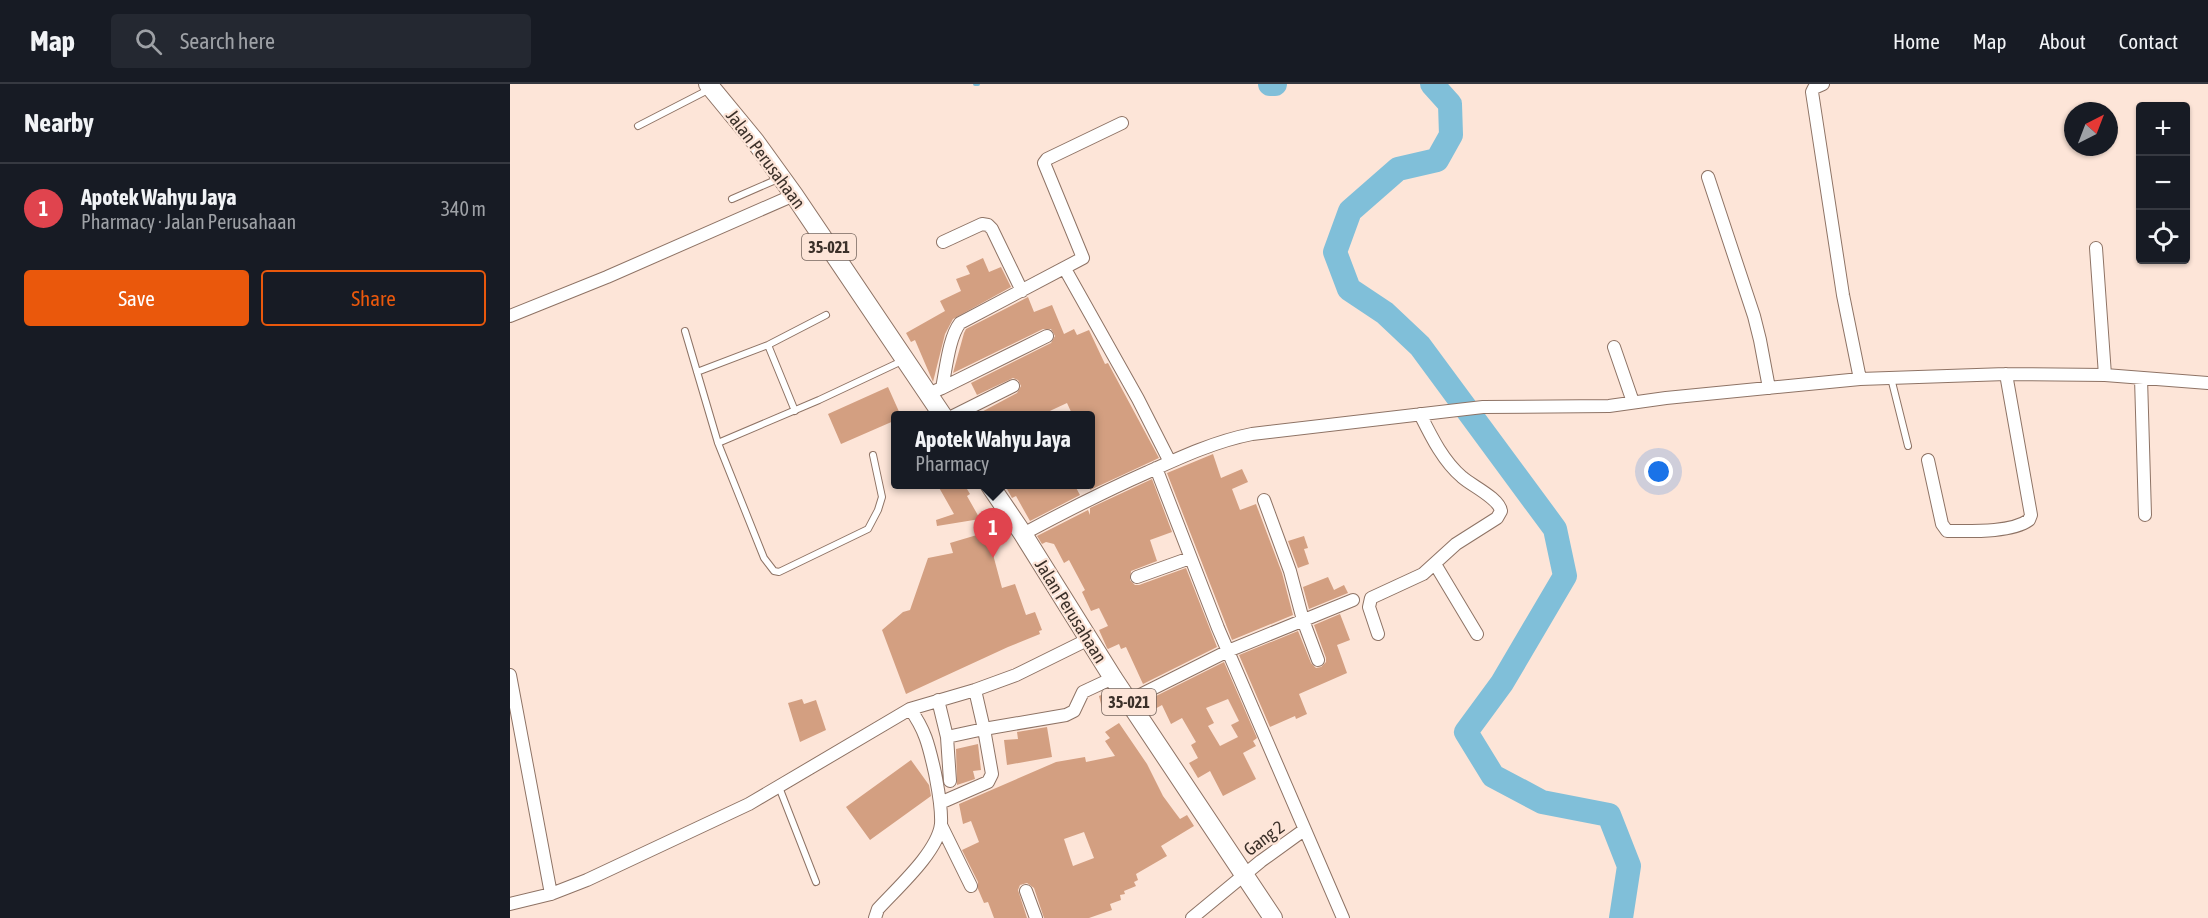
<!DOCTYPE html>
<meta charset="utf-8">
<style>
body{margin:0;font-family:"Asap Condensed",sans-serif;background:#242831;color:#f1f3f6}
.controls{position:absolute;right:18px;top:18px;display:grid;overflow:hidden;border-radius:6px;box-shadow:0 2px 4px #0004}
.controls button{width:54px;height:54px;display:grid;place-items:center;padding:0;border:0;border-bottom:2px solid #363941;background:#171b24;color:#f1f3f6;font:30px sans-serif}
.compass{position:absolute;left:1554px;top:18px;width:54px;height:54px;border-radius:50%;background:#171b24;box-shadow:0 2px 4px #0004;rotate:42deg}
.you{position:absolute;left:1149px;top:388px;width:21px;height:21px;margin:-15px;border:4px solid #fff;border-radius:50%;background:#1a73e8;box-shadow:0 0 0 9px #1a73e833}
.badge{display:grid;place-items:center;width:39px;height:39px;border-radius:50%;background:#ea580c;color:#fff;font-size:20px;font-weight:700}
.pin{position:absolute;translate:-50% -50px;filter:drop-shadow(0 2px 3px #0008)}
.pin::after{content:'';position:absolute;top:32px;width:21px;height:18px;background:inherit;clip-path:polygon(0 0,100% 0,50% 100%)}
.popup{position:absolute;left:381px;top:327px;width:204px;height:78px;box-sizing:border-box;display:grid;place-content:center;border-radius:6px;background:#171b24;filter:drop-shadow(0 2px 4px #0005);font-size:20px;white-space:nowrap;color:#9ea1a6}
.popup b{font-size:22px;color:#f1f3f6}
.popup::after{content:'';position:absolute;left:50%;top:100%;margin-left:-12px;border:12px solid transparent;border-top-color:#171b24}
.list{margin:0;padding:0;list-style:none}
h2{display:flex;justify-content:space-between;align-items:center;height:78px;margin:0;padding:0 24px;font-size:26px}
h2 small{font-size:20px;font-weight:400;color:#9ea1a6}
.list li{display:grid;grid-template-columns:39px 1fr auto;gap:18px;align-items:center;box-sizing:border-box;height:90px;padding:0 24px;border-top:2px solid #363941}
.list b{display:block;font-size:22px;white-space:nowrap}
.list p{margin:0;font-size:20px;white-space:nowrap;color:#9ea1a6}
.list em{font-size:20px;font-style:normal;color:#9ea1a6}
.actions{display:flex;gap:12px;padding:18px 24px}
.actions a{flex:1;padding:14px 0;border:2px solid #ea580c;border-radius:6px;text-align:center;font-size:21px;color:#ea580c}
.actions .main{background:#ea580c;color:#fff}
.icon{flex:none;width:33px;height:33px;fill:none;stroke:currentColor;stroke-width:2;stroke-linecap:round;stroke-linejoin:round}
.map{position:relative;flex:none;width:1698px;height:834px;overflow:hidden}
header{display:flex;align-items:center;gap:36px;box-sizing:border-box;height:84px;padding:0 30px;background:#171b24;border-bottom:2px solid #363941}
header strong{font-size:28px}
nav{display:flex;gap:33px;margin-inline-start:auto;font-size:21px}
.search{width:420px;height:54px;background:#242831;display:flex;align-items:center;gap:15px;box-sizing:border-box;padding:0 21px;border-radius:6px;color:#9ea1a6;font-size:22px}
main{display:flex}
aside{flex:1;background:#171b24}
.map>svg:first-child{display:block}
.lines{fill:none;stroke-linecap:round;stroke-linejoin:round}
.stream{stroke:#80bfd9;stroke-width:4}
.river{stroke:#80bfd9;stroke-width:24}
.building{fill:#d39f81;fill-rule:evenodd}
.service-casing{stroke:#8e7365;stroke-width:8}
.minor-casing{stroke:#8e7365;stroke-width:14}
.primary-casing{stroke:#8e7365;stroke-width:20}
.service{stroke:#fff;stroke-width:6}
.minor{stroke:#fff;stroke-width:12}
.primary{stroke:#fff;stroke-width:18}
.labels{text-anchor:middle;dominant-baseline:central;stroke-width:4.5;stroke-linejoin:round;paint-order:stroke}
.shield{fill:#fde5d8;stroke:#75665e;stroke-width:1.5}
.shield-label{font-size:16px;font-weight:bold;fill:#3b3029}
.street-label{font-size:18px;fill:#3b3029;stroke:#fde5d8}
</style>
<header>
<strong>Map</strong>
<div class="search"><svg class="icon" aria-label="search" viewBox="0 0 24 24"><circle cx="10" cy="10" r="6"/><path d="M15 15l6 6"/></svg>Search here</div>
<nav><a>Home</a><a>Map</a><a>About</a><a>Contact</a></nav>
</header>
<main>
<aside>
<h2>Nearby<small></small></h2>
<ul class="list">
<li><span class="badge" style="background:#e0444e">1</span><div><b>Apotek Wahyu Jaya</b><p>Pharmacy · Jalan Perusahaan</p></div><em>340 m</em></li>
</ul>
<div class="actions"><a class="main">Save</a><a>Share</a></div>
</aside>
<div class="map">
<svg width="1698" height="834" viewBox="0 0 1698 834">
<rect width="100%" height="100%" fill="#fde5d8"/>
<g class="lines">
<path class="stream" d="M465,0H468"/>
<path class="river" d="M760,0H765
M922,0L940,20L941,51L927,76L888,85L840,127L825,168L839,205L875,229L910,262L1045,445L1055,492L992,599L956,648L983,692L1032,718L1099,731L1119,782L1111,834"/>
</g>
<path class="building" d="M473,174L479,188L491,183L501,203L443,235L435,250L423,298L405,256L401,258L396,249L435,227L430,217L451,207L446,195L460,190L456,182Z
M518,213L524,228L542,221L554,250L564,245L567,251L579,246L595,280L598,279L649,374L580,406V332H563L557,319L529,332H464L507,309L511,302L508,296L503,294L467,311L461,299L541,259L545,252L541,245H533L443,289L454,249L456,245Z
M378,303L391,332H386V336L331,360L318,330Z
M703,370L711,394L732,385L738,398L722,405L730,426L746,420L772,489L783,531L722,556L657,389Z
M642,395L662,448L640,456L647,477L621,487L620,496L625,501H629L676,484L707,563L633,600L616,563L611,565L609,560L598,565L597,564L589,546L598,542L589,524L581,527L572,508L575,506L559,476L554,479L544,460L536,458L532,460L527,452L578,426L580,431V424Z
M427,400H454L460,410L457,412L470,435L427,442L426,436L444,430Z
M506,400H564L570,411L520,437L506,412L502,414L497,405Z
M477,448L492,504L505,500L516,531L525,528L532,546L529,547L530,550L498,563L396,610L372,546L393,528L400,526L418,474L443,469L440,459Z
M794,452L798,464L794,465L799,480L788,484L778,457Z
M818,493L824,506L834,501L838,509L799,525L793,503Z
M830,530L840,556L827,561L837,589L789,610L797,630L786,635L785,632L760,643L729,571L788,547L801,579L806,584L811,583L816,578V574L804,541Z
M714,578L747,654L743,657L746,662L733,669L746,695L713,712L700,687L688,694L679,679L688,674L681,661L686,658L672,634L661,640L652,621L643,626L638,616ZM718,615L729,637L721,641L728,653L710,662L698,642L704,639L696,624Z
M598,608L603,618L592,624L589,612Z
M292,615L294,620L306,616L316,646L290,658L278,619Z
M609,639L637,680L653,712L664,727L670,735L677,731L684,742L651,762L657,772L626,790L628,796L624,798L626,802L614,807L615,810L610,811L611,816L600,820L602,826L579,834H534L524,804L517,799L510,801L508,806L517,834H484L478,818L474,819L468,805V798L452,766L469,758L461,737L453,740L449,720L546,678L575,673L576,678L605,672L595,657L600,654L595,648ZM574,748L584,774L563,782L554,755Z
M537,643L542,673L497,681L494,656L508,655L507,648Z
M468,660L471,686L463,687L465,695L447,701L446,665Z
M401,676L419,701L421,712L360,756L336,723Z"/>
<g class="lines">
<defs>
<path id="service" d="M128,42L198,6
M222,115L268,95
M175,247L208,359L254,474L264,487L269,488L358,445L368,426L372,413L363,371
M258,261L285,327
M187,288L258,261L316,231
M1381,294L1398,362
M208,359L309,316L392,277
M269,703L306,798"/>
<path id="minor" d="M1313,0L1304,4L1302,8L1333,211L1350,295
M1198,93L1244,232L1250,256L1259,304
M433,158L472,140L478,141L482,145L512,207
M1586,164L1595,291
M555,185L628,315L660,378
M0,232L97,193L284,111
M1104,263L1123,318
M1631,294L1635,431
M432,304L537,252
M418,310L432,304C436,285 439,253 450,239L573,174L534,79L537,75L612,39
M443,332L503,302
M1418,376L1432,440L1437,447C1459,447 1501,449 1519,436L1521,431L1496,290
M646,384L708,544L833,834
M754,416L780,487L793,536L808,576
M513,450C554,428 595,407 638,388C671,373 706,357 742,350L973,323L1099,322L1156,314L1350,295L1496,290L1595,291L1698,299
M925,480L967,550
M627,493L680,474
M868,550L859,523L861,514L913,490L946,460L987,434L991,427C989,414 962,402 952,393C933,377 921,352 910,330
M0,591L41,810
M428,616L437,653
M618,617L718,567L843,516
M440,697L437,653L474,645L465,606
M430,719L478,698L482,690L474,645L556,631L564,627L573,608L603,594
M431,741L461,802
M516,807L526,834
M0,820L41,810L77,796L239,720L400,625L465,606L506,591L579,555
M365,834L368,825C386,805 428,768 431,740C432,723 428,705 425,689C419,663 416,647 400,625
M682,834L751,777L794,746"/>
<path id="primary" d="M198,0L245,57L284,111L433,332
M479,400L513,450L603,594L763,834"/>
</defs>
<use href="#service" class="service-casing"/>
<use href="#minor" class="minor-casing"/>
<use href="#primary" class="primary-casing"/>
<use href="#service" class="service"/>
<use href="#minor" class="minor"/>
<use href="#primary" class="primary"/>
</g>
<g class="labels">
<g class="shield">
<rect x="292" y="150" width="54" height="26" rx="4.5"/>
<rect x="592" y="605" width="54" height="26" rx="4.5"/>
</g>
<g class="shield-label">
<text x="319" y="163">35-021</text>
<text x="619" y="618">35-021</text>
</g>
<g class="street-label">
<text transform="translate(256 75) rotate(53)">Jalan Perusahaan</text>
<text transform="translate(561 527) rotate(58)">Jalan Perusahaan</text>
<text transform="translate(754 754) rotate(-37)">Gang 2</text>
</g>
</g>
</svg>
<div class="controls">
<button>+</button>
<button>−</button>
<button><svg class="icon" aria-label="locate" viewBox="0 0 24 24"><circle cx="12" cy="12" r="6"/><path d="M12 2v4M12 18v4M2 12h4M18 12h4"/></svg></button>
</div>
<svg class="compass" viewBox="-18 -18 36 36"><path d="M0-13l5 13h-10z" fill="#e53935"/><path d="M0 13l5-13h-10z" fill="#9ea1a6"/></svg>
<div class="you"></div>
<div class="pin badge" style="left:483px;top:474px;background:#e0444e">1</div>
<div class="popup"><b>Apotek Wahyu Jaya</b>Pharmacy</div>
</div>
</main>
